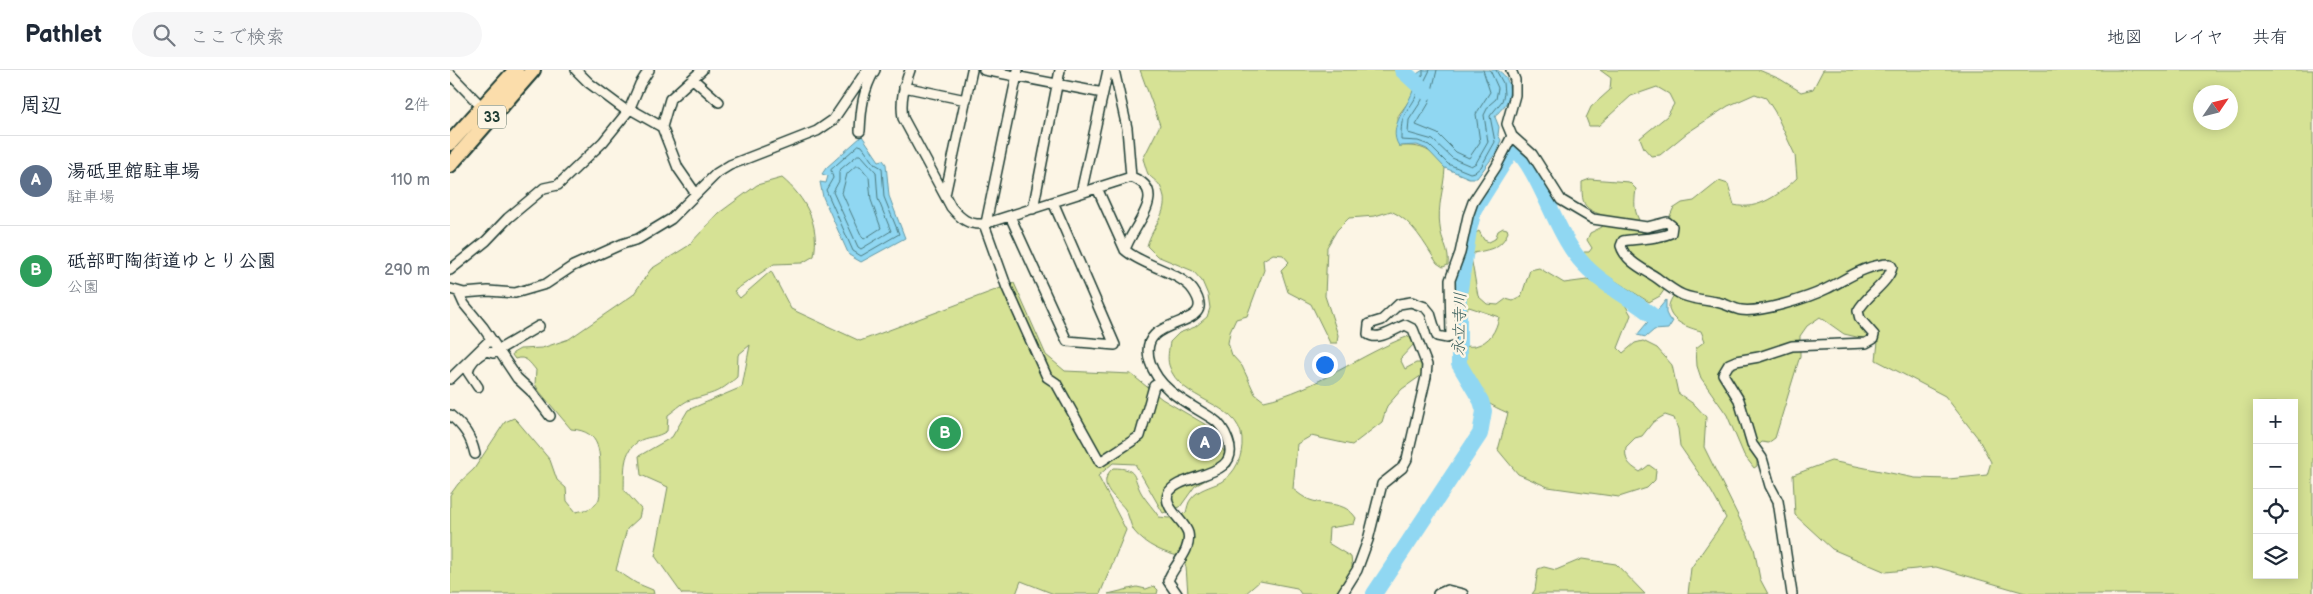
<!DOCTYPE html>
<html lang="ja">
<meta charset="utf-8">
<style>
body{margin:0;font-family:"Balsamiq Sans","Klee One",sans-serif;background:#f6f6f7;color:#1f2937}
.controls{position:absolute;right:15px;bottom:15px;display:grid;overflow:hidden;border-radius:0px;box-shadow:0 2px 12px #0003}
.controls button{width:45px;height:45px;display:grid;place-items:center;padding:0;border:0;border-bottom:1px solid #e0e1e3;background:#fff;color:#1f2937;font:25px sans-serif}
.compass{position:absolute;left:1743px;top:15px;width:45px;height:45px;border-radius:50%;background:#fff;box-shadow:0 2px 12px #0003;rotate:55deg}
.you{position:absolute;left:874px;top:294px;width:18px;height:18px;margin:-12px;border:4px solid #fff;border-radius:50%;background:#1a73e8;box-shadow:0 0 0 8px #1a73e833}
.badge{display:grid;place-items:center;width:32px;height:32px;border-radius:50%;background:#1f6fb2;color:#fff;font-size:16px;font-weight:700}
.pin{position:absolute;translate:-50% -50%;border:2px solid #fff;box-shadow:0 1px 5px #0006}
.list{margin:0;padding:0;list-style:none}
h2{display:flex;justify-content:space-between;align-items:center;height:65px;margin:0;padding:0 20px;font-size:21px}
h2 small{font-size:16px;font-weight:400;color:#747a83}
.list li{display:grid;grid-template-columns:32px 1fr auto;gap:15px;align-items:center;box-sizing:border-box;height:90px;padding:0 20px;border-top:1px solid #e0e1e3}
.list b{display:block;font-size:19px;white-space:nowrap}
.list p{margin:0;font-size:16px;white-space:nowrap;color:#747a83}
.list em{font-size:16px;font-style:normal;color:#747a83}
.icon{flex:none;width:28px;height:28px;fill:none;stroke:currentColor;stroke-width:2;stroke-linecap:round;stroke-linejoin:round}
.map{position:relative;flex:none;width:1863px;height:524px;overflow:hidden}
header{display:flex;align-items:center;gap:30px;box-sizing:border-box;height:70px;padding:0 25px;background:#fff;border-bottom:1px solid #e0e1e3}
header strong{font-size:24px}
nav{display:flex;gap:28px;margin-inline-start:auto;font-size:18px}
.search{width:350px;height:45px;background:#f6f6f7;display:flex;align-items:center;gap:12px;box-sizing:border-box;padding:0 18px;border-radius:28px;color:#747a83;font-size:19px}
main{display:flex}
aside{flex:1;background:#fff}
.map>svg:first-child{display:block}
.green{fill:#d6e295;stroke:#7a9064;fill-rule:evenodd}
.water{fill:#90d7f2;stroke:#6399a6}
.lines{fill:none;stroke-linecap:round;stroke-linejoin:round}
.shore{stroke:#4c7b80;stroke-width:1}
.river{stroke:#90d7f2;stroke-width:16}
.minor-casing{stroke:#1f3d34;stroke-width:12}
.highway-casing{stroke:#1f3d34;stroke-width:18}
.minor{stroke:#fcf5e5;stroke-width:9}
.highway{stroke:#fbddab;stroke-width:14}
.labels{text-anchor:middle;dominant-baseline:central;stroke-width:5;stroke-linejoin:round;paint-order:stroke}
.shield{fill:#fcf5e5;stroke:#617469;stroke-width:1}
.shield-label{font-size:14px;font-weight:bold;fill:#1f3d34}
.water-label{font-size:16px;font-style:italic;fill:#365c5a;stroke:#fcf5e5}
</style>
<header>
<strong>Pathlet</strong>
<div class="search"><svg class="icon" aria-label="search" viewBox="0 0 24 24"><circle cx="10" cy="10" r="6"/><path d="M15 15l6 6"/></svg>ここで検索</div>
<nav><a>地図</a><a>レイヤ</a><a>共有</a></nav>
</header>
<main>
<aside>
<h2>周辺<small>2件</small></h2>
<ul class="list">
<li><span class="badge" style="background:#5c6f8a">A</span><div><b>湯砥里館駐車場</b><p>駐車場</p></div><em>110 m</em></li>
<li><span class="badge" style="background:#2e9e5b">B</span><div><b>砥部町陶街道ゆとり公園</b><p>公園</p></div><em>290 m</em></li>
</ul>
</aside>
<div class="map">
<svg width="1863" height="524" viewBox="0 0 1863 524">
<rect width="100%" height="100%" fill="#fcf5e5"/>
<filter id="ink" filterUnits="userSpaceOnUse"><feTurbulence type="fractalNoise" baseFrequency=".02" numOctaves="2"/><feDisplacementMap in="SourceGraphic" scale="10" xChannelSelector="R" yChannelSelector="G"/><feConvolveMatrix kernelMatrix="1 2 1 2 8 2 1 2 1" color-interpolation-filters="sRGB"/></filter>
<g filter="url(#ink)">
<path class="green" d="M690,0H948L964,17L962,27L948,46L949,76C973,75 981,79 995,98C994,119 987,135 990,157C991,170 1000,181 998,195L993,197L987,193C974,173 963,151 941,141L925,146L899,148L887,160L877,177L875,226L888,265L887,273H880L861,234L838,222L831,200L839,192L833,185L823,184L813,190L814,200L797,246L786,249L780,262L778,273L782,285L792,296L805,324L814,331C866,320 910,284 959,266L964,274L950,289L955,299L966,293H971L972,305L952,319L937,336L932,352L902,375L861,366L847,374L843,419C848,423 854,428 860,430C877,436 895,431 906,448L904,454L879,458L878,473L901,487L903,502L885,524H851L847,518L810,511L795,524H738L736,497L732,487C714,483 696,476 684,461C680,455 679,445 675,439C665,426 645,415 663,398C689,398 682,407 692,424C697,432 704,439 709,447L719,448L736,443C737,439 738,432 741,429C748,419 761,417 771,412C786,403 793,386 792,369C789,331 729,332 719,295C717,288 719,279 720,272L729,263L745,257L757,247L760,238L758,225L752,211L743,201L707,186L697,176C702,156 722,140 711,118C709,112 702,109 698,104C696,100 695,94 693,89L710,55Z
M1150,0H1309L1330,9L1351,22L1363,19L1373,0H1863V524H1579L1486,497L1436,502L1382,479L1345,445L1343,405L1381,391L1465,408L1499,409L1537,405L1541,392L1528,368L1495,326L1426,290L1428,272L1394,264L1370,247L1357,256L1350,266V286L1325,368L1318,373L1312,372L1302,381L1307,390V396L1304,398L1294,385L1277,345L1251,308L1247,296L1246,278L1255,271L1251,261C1239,258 1221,252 1219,238C1218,232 1225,224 1228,219L1219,213L1210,226L1199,232L1137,193L1131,185L1134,182H1139L1142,178L1137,170L1140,163L1152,157V145C1132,138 1132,133 1132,112L1140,109L1179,112L1186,119C1183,139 1185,144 1195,161L1207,163L1214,160L1223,139L1232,133L1244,131L1269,111L1278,114L1284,135C1308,141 1330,124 1347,108L1345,85L1325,42L1316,28L1305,24L1278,36L1237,63L1210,85L1201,86L1194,78L1190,68L1217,46L1224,34L1219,24L1207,17L1181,26L1148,56H1139L1136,48L1141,37L1160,20L1161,8ZM1750,22H1780V52H1750ZM1807,333H1844V505H1807Z
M332,108C356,128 370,155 364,186L352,193L324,194L284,221L290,228L321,201L341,239L410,271L564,213L596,285L615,301L681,304L712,329L763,359L781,396L745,416L730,437L713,443L685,394L663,393L648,406L676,460L650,524H604L571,511L566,524H232L205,486L218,417L191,405L189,386L222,367L238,340L292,317L300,275L288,285L287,307C267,325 261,323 237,331C231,334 224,341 218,345L217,361C206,368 200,366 191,370C171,380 175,402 174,420L191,439L189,448L177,459L166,500L186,513L203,520L204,524H0V425L8,414L24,399L55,352L64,348L68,352L100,390L107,410L116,418L117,431L126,442C135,440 145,439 149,429C151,424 149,414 150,409C150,383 152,361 121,359L89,321L85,314L86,300C80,293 76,285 65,289L62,285L63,283L70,279L92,278L119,269L183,225L201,199L238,176L269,143L307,115Z
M1053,158L1057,159L1058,162C1051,179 1040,179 1024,183L1021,187L1028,226L1037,234L1048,235L1056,229L1063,231L1071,227L1080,200L1089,198L1114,213L1137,210L1152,214L1173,231L1181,245L1168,278L1173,283L1185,273L1193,271L1207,278L1222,295L1228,323L1245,335L1256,347L1254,377L1304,478L1310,509L1318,524H1238L1241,498L1276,448L1261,421L1230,376L1228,359L1224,348L1215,345L1203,352L1192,366L1185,368L1176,377C1174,391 1179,395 1190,402L1199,395L1206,400L1205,410L1197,418L1169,427L1098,417L1068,404L1048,380L1058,343C1022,328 1023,317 1007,285L1009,277C1015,275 1019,277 1025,276C1040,272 1046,261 1049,247L1019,237L1013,244L1015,251L1013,258L1009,260L1006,257L1004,240L1019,167L1029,161L1034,170L1039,172L1045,169L1048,161Z
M1132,489L1166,494L1195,524H1082L1085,520L1088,499L1094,497L1106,500Z
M704,516L708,520L707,524H658L687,517L696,519Z"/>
<path class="water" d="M973,0H1047C1060,6 1063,23 1055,35C1052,39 1048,42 1045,47L1049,57L1048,65L1051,70L1046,83L1027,108H1019L995,98L977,79L967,75L949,76C936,56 960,36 964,17L959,9Z
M412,66L429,91L433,90L436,94L439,126L455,168L411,192L399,185L373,127L370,112L376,113L378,106L372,104L376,98Z
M1216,230V243L1219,249L1223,251L1218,259L1204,260L1196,267L1187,265Z"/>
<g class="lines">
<path class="shore" d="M973,0V5L966,10C972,25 961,33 954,46C951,52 951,63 951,70L968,71L979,75L998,94L1020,103L1025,102L1031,97L1045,72L1040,46L1052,31L1054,24L1053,13L1046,0
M980,0L974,12L972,30L959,50L958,63L983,70L1002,88L1021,96L1026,93L1038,72L1034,45L1039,35L1046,29L1048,18L1040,0
M987,0L979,33L966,55L988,64L1006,82L1019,88L1030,72L1026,44L1040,22L1033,0
M409,75L412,76L425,94L432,98L434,127L449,164L411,186L403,181L376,120L383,108L381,100Z
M408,85H411L426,102L428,129L441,161L411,179L408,177L383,122L389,111V101Z
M406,96H410L419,107L421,130L431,158L414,169L412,167L392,123L397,104Z"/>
<path class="river" d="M952,0L976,22
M1064,78C1090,100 1104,160 1130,190C1149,213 1180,227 1203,246
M924,524L1030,364L1034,341L1031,331L1009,294V226L1019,160L1024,140L1063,78"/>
<defs>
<path id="minor" d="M126,0L139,13L174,39L182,40L212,57L228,98L246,124
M460,0C454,17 450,30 453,48L501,137C511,149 518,155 534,154L681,107C722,121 681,157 675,180C693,196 730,202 743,220C773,263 684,241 700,292C709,321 740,334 763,349C771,354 775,362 778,370C793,410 727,402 718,424C713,438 735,451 738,463C742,482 723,495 718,511L727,524
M534,0L653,23
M664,0L677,58L681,107
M1061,0L1065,10V25L1057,54L1062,66L1082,84L1111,130L1143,149L1197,157L1217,152L1222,156L1221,163C1205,170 1189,168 1173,171L1171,176C1176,192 1194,199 1207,208C1233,228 1234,227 1266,232C1275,233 1283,239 1291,240C1310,243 1358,228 1376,219C1397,209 1416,194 1440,194L1442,197C1439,213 1416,225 1408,241L1410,249L1424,265L1423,269L1416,273L1342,276L1309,287L1286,291L1279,294L1273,304L1289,330L1302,374L1312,388L1320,416L1328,431L1342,524
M0,4L32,37
M243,9L269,32
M454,17L516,30
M212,57L220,29L252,0
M410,61C411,38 413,20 425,0
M647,118L675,180
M631,123L658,0
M495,125L522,0
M583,139L610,0
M560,146L617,271L665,275L603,132
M536,153L568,0
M534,154L557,218L597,307L606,313L650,392L690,366L704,316L710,312
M0,200L36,171L58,148L94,118L108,115L153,72L179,40L190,14L199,0
M0,219L14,223L38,221L65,223L96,214L123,196L172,174L188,169L221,149L267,103L280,95L367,61L383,50L417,0
M9,223L14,234L33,257L67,308L81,321L100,346
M0,309L41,269
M28,317L18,302C19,292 27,286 36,281L43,283L89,256
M0,345C13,356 21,366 25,384
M892,524L907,500L918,470L932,414L952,398L957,389L976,307L977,295L963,259L955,255C944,260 928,271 918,264L919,254L932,250L949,234L961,232L975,237L980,243L987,266L997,268L1001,267L1000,210L1010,183L1018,146L1023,132L1046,97L1062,66
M988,524L997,520L1013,524"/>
<path id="highway" d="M0,73L66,0
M0,95L83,0"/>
</defs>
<use href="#minor" class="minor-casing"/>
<use href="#highway" class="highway-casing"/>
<use href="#minor" class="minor"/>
<use href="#highway" class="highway"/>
</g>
</g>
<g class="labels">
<rect class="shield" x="28" y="35.5" width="28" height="23" rx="4"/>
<g class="shield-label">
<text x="42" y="47">33</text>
</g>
<g class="water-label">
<text transform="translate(1010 254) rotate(-88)">永立寺川</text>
</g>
</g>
</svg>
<div class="controls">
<button>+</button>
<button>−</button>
<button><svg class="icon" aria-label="locate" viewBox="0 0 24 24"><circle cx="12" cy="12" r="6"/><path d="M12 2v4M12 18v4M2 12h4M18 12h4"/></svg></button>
<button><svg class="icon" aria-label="layers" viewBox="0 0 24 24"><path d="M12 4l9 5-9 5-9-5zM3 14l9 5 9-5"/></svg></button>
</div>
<svg class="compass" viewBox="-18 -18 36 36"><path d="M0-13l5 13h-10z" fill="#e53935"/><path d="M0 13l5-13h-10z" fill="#747a83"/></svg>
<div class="you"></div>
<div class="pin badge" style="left:755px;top:373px;background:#5c6f8a">A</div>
<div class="pin badge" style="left:495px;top:363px;background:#2e9e5b">B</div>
</div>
</main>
